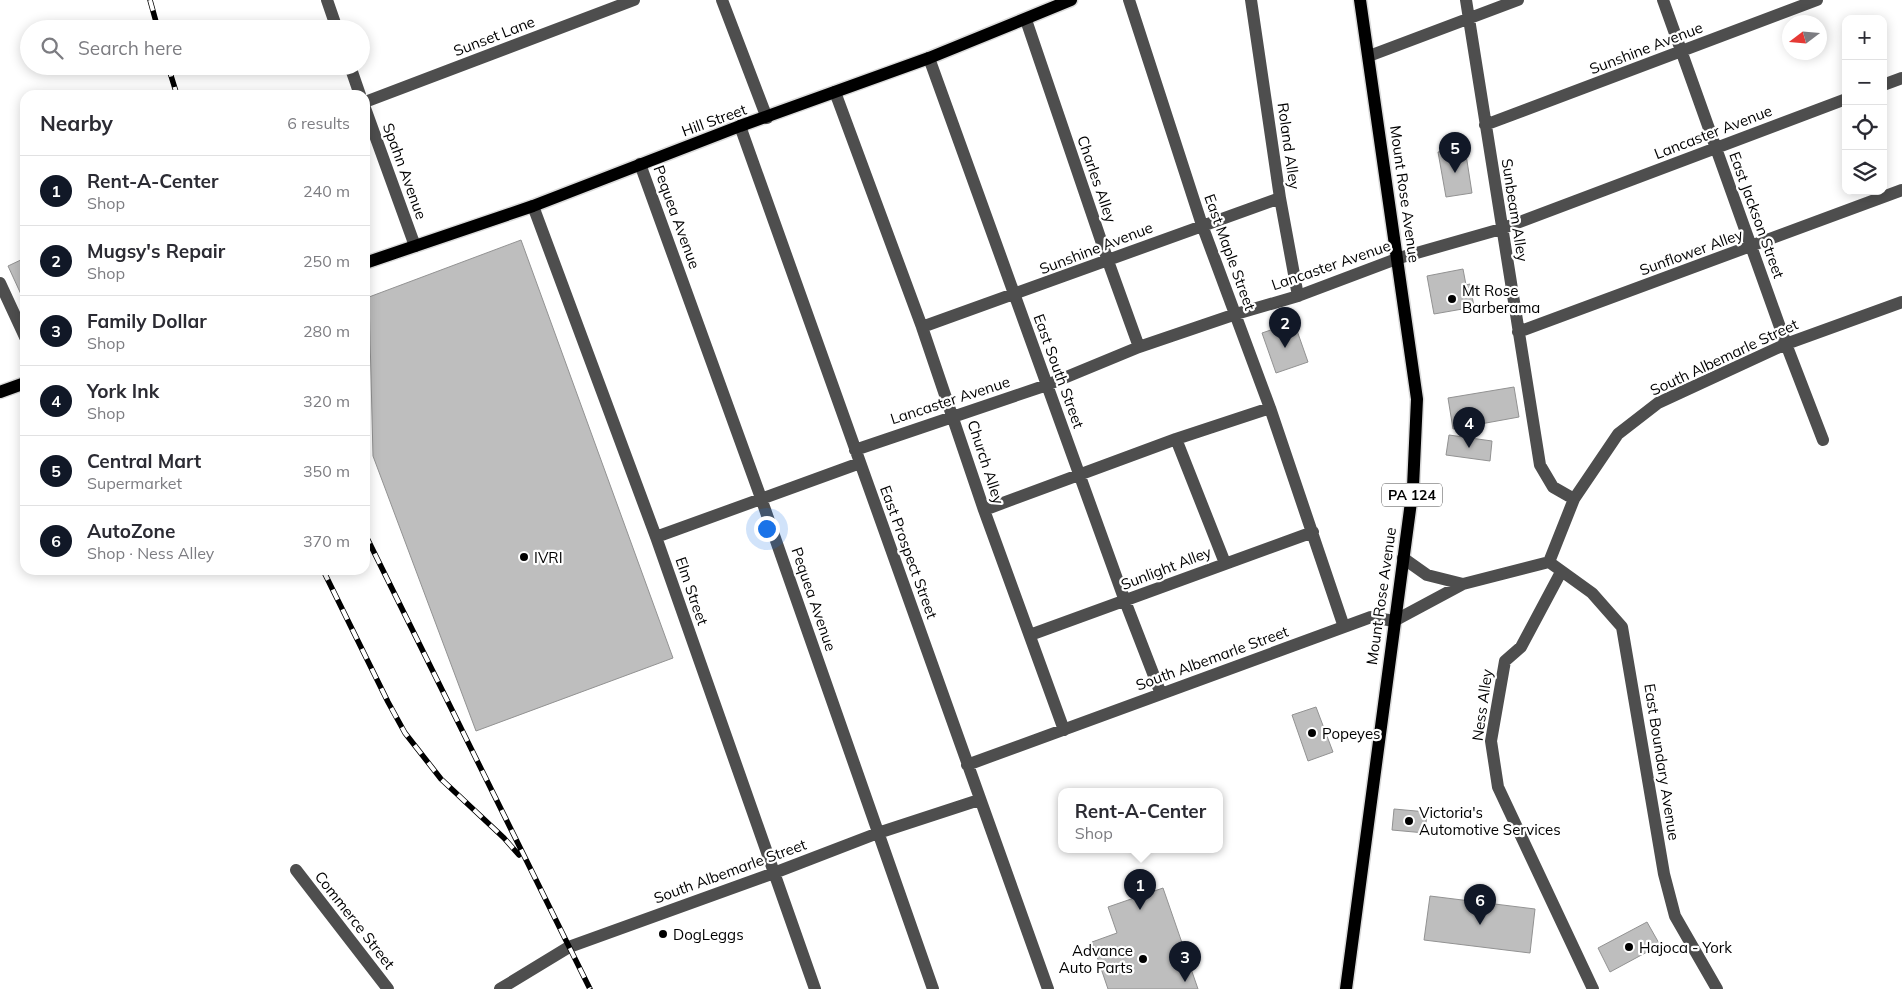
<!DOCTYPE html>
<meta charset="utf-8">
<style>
body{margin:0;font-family:Mulish,sans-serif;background:#f7f7f7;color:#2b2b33}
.controls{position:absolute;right:15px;top:15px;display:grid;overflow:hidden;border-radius:10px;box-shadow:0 2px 12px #0003}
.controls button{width:45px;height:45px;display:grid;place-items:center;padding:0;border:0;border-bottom:1px solid #e1e1e2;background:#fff;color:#2b2b33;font:25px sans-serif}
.compass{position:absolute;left:1782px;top:15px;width:45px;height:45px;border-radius:50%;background:#fff;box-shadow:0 2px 12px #0003;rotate:254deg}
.you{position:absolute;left:766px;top:528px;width:18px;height:18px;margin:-12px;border:4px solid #fff;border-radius:50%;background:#1a73e8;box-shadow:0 0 0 8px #1a73e833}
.badge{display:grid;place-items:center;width:32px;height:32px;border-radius:50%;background:#111827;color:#fff;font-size:16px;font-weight:700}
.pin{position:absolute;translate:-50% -41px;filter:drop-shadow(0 1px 2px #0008)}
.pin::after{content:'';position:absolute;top:26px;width:18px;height:15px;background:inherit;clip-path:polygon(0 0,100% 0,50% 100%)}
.popup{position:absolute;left:1058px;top:788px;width:165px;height:65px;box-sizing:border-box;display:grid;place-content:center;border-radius:10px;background:#fff;filter:drop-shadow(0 1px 4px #0005);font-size:16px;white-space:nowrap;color:#7c7c81}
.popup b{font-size:19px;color:#2b2b33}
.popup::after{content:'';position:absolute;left:50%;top:100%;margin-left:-10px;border:10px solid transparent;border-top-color:#fff}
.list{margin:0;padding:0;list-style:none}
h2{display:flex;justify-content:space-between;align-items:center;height:65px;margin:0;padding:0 20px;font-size:21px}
h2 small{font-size:16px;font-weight:400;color:#7c7c81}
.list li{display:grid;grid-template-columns:32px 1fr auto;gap:15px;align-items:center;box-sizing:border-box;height:70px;padding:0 20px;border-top:1px solid #e1e1e2}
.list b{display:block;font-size:19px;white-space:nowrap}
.list p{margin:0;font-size:16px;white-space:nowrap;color:#7c7c81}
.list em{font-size:16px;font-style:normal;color:#7c7c81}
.icon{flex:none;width:28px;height:28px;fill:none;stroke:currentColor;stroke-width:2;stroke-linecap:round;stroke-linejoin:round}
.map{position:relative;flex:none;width:1902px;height:989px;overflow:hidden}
.search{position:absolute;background:#fff;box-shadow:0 2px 12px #0003;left:20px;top:20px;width:350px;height:55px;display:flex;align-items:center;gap:12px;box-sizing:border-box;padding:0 18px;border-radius:28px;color:#7c7c81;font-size:19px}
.panel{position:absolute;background:#fff;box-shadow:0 2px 12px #0003;left:20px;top:90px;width:350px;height:485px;border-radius:15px}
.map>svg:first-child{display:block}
.building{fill:#bebebe;stroke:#929292}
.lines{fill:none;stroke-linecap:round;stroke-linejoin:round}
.major-casing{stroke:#dbdbdb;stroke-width:15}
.minor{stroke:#4e4e4e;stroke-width:12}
.major{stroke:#000;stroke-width:12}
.rail-casing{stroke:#000;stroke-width:5.5}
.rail{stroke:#fff;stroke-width:4;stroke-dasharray:11;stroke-linecap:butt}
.poi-dot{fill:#000;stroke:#fff;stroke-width:2}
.labels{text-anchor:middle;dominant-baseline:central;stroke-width:4.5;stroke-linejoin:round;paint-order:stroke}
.shield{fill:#fff;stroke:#4c4c4c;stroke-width:1}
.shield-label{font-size:14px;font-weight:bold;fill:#000}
.street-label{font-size:15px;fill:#000;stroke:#fff}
.poi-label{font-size:15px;fill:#000;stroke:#fff;text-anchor:start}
</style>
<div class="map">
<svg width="1902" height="989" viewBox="0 0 1902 989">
<rect width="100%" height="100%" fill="#fff"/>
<path class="building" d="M1465,148L1472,193L1446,197L1438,152Z
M521,240L673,658L476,731L373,456L369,297Z
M25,258V303L8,266Z
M1463,269L1466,285L1470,284L1474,307L1434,314L1427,276Z
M1294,322L1308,362L1276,373L1262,333Z
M1514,387L1519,417L1453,429L1448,398Z
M1449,435L1492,441L1490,461L1446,455Z
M1316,707L1333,752L1308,761L1292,715Z
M1394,809L1427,812L1425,833L1392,830Z
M1163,888L1198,989H1108L1092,942L1117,933L1108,907Z
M1430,896L1535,909L1530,953L1424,940Z
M1647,922L1660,945L1610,972L1598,948Z"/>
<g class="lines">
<defs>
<path id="major" d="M365,263L533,206L740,126L929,58L1071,0
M0,392L25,383
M1346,989L1413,487L1417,399L1360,0"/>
</defs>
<use href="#major" class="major-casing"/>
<path class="minor" d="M327,0L337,29
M722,0L767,118
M1129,0L1202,225L1270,408L1344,627
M1251,0L1280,198L1298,296
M1466,0L1540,465L1553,487L1574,499
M1663,0L1786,344L1823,440
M1026,20L1108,261L1139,347
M1369,56L1518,0
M929,58L1125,601L1161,694
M350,66L360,95
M1883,85L1902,78
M835,92L922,327L984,510L1064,730
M365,102L634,0
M365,108L415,246
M1485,125L1817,0
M740,126L1048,989
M640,164L761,498L933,989
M533,206L656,537L815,989
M0,283L25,337
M922,327L1280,198
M1518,332L1902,190
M1176,439L1225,563
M855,450L1047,385L1139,347L1236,314L1298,296L1399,258L1501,229L1846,99
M984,510L1176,439L1270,408
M656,537L860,463
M1549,562L1592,593L1622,627L1664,874L1675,916L1717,989
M1561,572L1521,647L1505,661L1491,741L1498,787L1593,989
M1463,584L1549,562L1574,499L1618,434L1658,403L1786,344L1902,302
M1030,635L1313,532
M967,765L1371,617L1394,621L1463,584L1427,575L1403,558
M296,870L388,989
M500,989L569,947L774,873L878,833L979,800"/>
<use href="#major" class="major"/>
<defs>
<path id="rail" d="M150,0L158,29
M168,66L177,95
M365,534L590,989
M323,570L388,702L405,733L441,779L504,838L519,855"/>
</defs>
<use href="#rail" class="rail-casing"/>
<use href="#rail" class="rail"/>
</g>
<g class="poi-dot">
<circle cx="1452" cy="299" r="5"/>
<circle cx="524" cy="557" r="5"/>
<circle cx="1312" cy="733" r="5"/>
<circle cx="1409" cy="821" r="5"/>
<circle cx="663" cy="934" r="5"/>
<circle cx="1629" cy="947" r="5"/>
<circle cx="1143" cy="959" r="5"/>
</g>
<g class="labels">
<rect class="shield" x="1382" y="483.5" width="60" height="23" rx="4"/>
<g class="shield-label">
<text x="1412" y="495">PA 124</text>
</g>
<g class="street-label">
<text transform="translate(494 36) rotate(-21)">Sunset Lane</text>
<text transform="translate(1646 48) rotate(-21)">Sunshine Avenue</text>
<text transform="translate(714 120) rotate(-20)">Hill Street</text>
<text transform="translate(1713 132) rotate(-21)">Lancaster Avenue</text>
<text transform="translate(1289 146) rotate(82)">Roland Alley</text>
<text transform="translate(405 171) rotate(70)">Spahn Avenue</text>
<text transform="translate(1097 179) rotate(71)">Charles Alley</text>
<text transform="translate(1405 194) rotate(82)">Mount Rose Avenue</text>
<text transform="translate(1515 210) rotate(81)">Sunbeam Alley</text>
<text transform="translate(1757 215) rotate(70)">East Jackson Street</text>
<text transform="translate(677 217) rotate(70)">Pequea Avenue</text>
<text transform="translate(1096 248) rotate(-21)">Sunshine Avenue</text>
<text transform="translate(1230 252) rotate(70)">East Maple Street</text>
<text transform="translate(1691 252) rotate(-20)">Sunflower Alley</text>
<text transform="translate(1331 265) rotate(-19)">Lancaster Avenue</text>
<text transform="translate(1724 357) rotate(-25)">South Albemarle Street</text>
<text transform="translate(1059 371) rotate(70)">East South Street</text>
<text transform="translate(950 400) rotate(-18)">Lancaster Avenue</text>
<text transform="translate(986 462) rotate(72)">Church Alley</text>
<text transform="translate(909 552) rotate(70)">East Prospect Street</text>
<text transform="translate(1166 568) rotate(-21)">Sunlight Alley</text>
<text transform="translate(692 591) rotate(71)">Elm Street</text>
<text transform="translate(1381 596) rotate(-82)">Mount Rose Avenue</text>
<text transform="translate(814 599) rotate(71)">Pequea Avenue</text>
<text transform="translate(1212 658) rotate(-20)">South Albemarle Street</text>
<text transform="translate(1482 705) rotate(-82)">Ness Alley</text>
<text transform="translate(1662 762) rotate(81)">East Boundary Avenue</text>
<text transform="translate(730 871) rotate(-20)">South Albemarle Street</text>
<text transform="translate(355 920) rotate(52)">Commerce Street</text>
</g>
<g class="poi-label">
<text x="1462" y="290">Mt Rose<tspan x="1462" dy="17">Barberama</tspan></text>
<text x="534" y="557">IVRI</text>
<text x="1322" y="733">Popeyes</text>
<text x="1419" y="812">Victoria's<tspan x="1419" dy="17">Automotive Services</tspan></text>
<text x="673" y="934">DogLeggs</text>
<text x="1639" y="947">Hajoca - York</text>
<text x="1133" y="950" text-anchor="end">Advance<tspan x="1133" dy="17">Auto Parts</tspan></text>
</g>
</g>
</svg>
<div class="controls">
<button>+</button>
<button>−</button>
<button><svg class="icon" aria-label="locate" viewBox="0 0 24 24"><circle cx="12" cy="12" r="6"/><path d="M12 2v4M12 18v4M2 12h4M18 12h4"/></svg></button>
<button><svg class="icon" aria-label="layers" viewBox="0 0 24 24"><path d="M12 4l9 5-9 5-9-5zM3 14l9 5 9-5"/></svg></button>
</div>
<svg class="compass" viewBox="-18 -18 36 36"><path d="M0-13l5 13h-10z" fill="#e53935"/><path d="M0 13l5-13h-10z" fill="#7c7c81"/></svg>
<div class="you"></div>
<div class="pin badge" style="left:1140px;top:910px">1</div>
<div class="popup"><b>Rent-A-Center</b>Shop</div>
<div class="pin badge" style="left:1285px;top:348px">2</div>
<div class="pin badge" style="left:1185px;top:982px">3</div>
<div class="pin badge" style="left:1469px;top:448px">4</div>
<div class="pin badge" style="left:1455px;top:173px">5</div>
<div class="pin badge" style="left:1480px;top:925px">6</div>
<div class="search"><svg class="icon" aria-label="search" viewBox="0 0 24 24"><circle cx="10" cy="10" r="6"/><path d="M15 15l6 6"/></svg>Search here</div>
<section class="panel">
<h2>Nearby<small>6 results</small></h2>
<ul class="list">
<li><span class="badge">1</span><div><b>Rent-A-Center</b><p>Shop</p></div><em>240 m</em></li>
<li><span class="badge">2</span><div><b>Mugsy's Repair</b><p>Shop</p></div><em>250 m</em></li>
<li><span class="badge">3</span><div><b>Family Dollar</b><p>Shop</p></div><em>280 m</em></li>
<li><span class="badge">4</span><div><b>York Ink</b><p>Shop</p></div><em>320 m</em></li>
<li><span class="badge">5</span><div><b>Central Mart</b><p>Supermarket</p></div><em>350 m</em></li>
<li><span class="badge">6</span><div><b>AutoZone</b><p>Shop · Ness Alley</p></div><em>370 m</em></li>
</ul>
</section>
</div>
